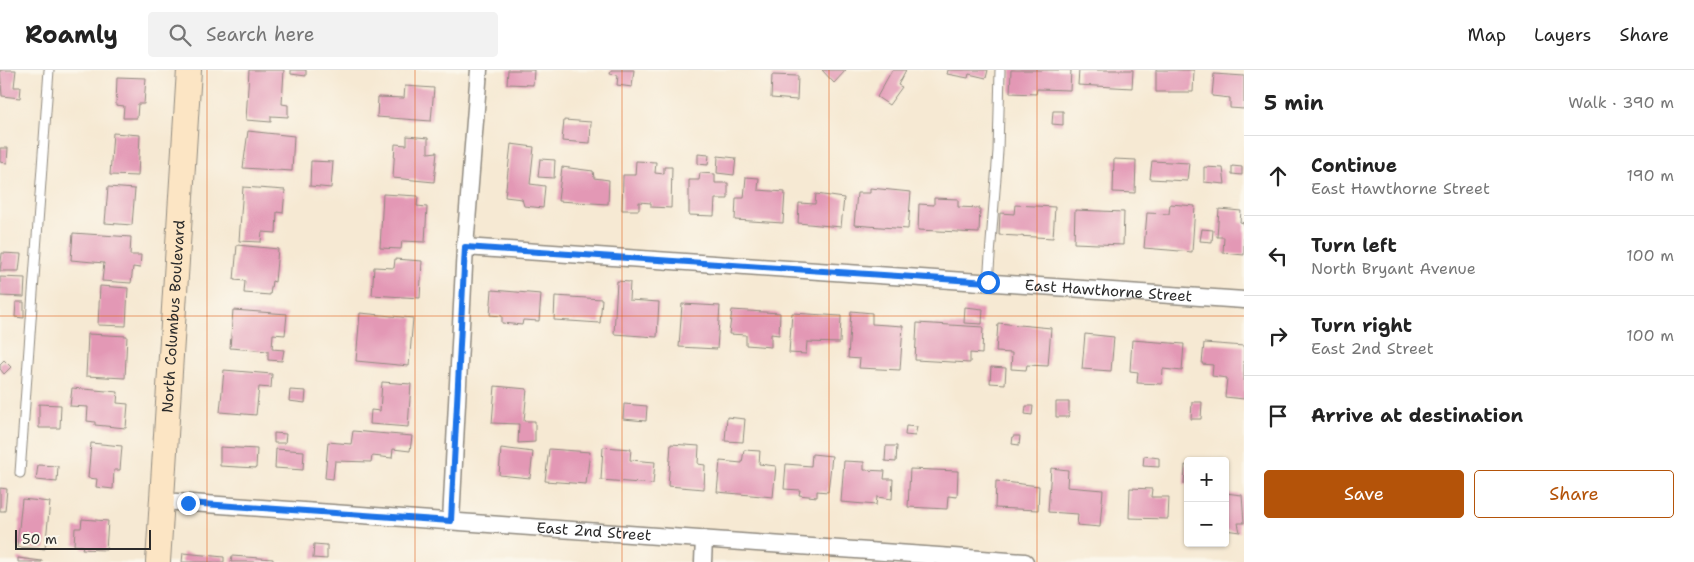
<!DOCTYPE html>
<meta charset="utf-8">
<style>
body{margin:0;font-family:"Shantell Sans",sans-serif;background:#f2f2f2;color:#222}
.controls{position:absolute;right:15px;bottom:15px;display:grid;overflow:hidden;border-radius:5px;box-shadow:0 1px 4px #0004}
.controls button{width:45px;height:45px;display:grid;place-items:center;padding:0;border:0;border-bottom:1px solid #e0e0e0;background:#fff;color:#222;font:25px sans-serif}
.scale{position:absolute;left:15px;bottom:12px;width:136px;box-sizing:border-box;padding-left:5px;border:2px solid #2b2b2b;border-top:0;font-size:14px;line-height:18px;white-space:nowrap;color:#2b2b2b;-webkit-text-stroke:4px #fbf7ec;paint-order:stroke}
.stop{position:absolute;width:15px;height:15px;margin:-11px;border:4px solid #1a73e8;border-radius:50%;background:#fff}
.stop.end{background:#1a73e8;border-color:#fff;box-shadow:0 1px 5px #0008}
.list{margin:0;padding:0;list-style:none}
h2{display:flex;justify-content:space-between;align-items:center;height:65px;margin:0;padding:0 20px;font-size:21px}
h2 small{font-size:16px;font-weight:400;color:#767676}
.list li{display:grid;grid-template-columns:32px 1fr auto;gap:15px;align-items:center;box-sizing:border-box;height:80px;padding:0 20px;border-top:1px solid #e0e0e0}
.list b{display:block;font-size:19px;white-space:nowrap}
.list p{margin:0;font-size:16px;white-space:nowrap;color:#767676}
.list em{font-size:16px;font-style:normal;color:#767676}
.actions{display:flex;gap:10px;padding:15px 20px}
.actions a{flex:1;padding:11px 0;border:1px solid #b45309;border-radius:5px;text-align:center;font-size:18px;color:#b45309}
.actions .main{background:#b45309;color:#fff}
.icon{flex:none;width:28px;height:28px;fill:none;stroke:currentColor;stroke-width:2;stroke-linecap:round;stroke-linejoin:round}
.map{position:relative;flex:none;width:1244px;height:492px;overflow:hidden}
header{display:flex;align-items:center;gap:30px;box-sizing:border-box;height:70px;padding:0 25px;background:#fff;border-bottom:1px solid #e0e0e0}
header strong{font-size:24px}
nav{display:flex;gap:28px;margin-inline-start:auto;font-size:18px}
.search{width:350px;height:45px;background:#f2f2f2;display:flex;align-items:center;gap:12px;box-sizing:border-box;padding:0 18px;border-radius:5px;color:#767676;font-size:19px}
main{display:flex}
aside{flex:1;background:#fff}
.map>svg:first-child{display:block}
.building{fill:#e398b5}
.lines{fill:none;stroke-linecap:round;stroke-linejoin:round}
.lane-casing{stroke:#908a7f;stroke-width:11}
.street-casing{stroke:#908a7f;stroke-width:19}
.secondary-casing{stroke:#908a7f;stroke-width:26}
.lane{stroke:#fff;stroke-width:9}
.street{stroke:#fff;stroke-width:16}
.secondary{stroke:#fce5c4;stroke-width:24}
.route{stroke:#1a73e8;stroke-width:6}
.grid{fill:none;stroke:#df570e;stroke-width:1;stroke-opacity:0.55}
.labels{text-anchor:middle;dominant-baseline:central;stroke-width:4;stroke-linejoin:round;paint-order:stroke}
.street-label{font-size:15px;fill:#2b2b2b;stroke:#fbf7ec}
</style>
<header>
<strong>Roamly</strong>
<div class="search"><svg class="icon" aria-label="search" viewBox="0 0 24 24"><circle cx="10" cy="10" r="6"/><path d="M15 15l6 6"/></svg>Search here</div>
<nav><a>Map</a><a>Layers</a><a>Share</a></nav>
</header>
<main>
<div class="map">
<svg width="1244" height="492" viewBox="0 0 1244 492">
<rect width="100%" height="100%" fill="#fbf7ec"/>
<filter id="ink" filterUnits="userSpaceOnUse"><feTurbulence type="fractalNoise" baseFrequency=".02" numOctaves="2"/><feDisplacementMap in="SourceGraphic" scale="10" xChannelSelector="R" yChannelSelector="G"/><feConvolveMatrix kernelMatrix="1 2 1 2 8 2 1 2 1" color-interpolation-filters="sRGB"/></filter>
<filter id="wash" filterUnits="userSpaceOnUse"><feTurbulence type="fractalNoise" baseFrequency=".0096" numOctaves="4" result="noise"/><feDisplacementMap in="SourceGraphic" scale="20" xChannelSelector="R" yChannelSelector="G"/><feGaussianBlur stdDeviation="1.12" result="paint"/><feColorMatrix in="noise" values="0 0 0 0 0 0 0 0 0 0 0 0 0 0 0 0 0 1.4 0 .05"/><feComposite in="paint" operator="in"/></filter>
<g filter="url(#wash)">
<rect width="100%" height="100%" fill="#f6e9d3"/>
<g id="blocks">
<path class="building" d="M0,0H16L14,17H21L20,28L2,26Z
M249,0H284L282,34L288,35V47L271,46V52L246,50Z
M291,0H306V6L291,4Z
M508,0H534L533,15L507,14Z
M611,0H634L632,17L617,15L618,5L610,4Z
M822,0H846L834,13Z
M892,0H906L898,15L902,17L889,35L877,27Z
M948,0H988L986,8L969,4L968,8L947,4Z
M1011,0H1071L1070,20L1037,19L1036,24L1010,23Z
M1079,0H1133L1132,18L1078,15Z
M1156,0H1194L1193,22H1156Z
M1214,4L1244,6V39L1230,38V28L1212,26Z
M772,5L798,6L797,30L771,28Z
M117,7L146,8L144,34H138L137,48H123L124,36L116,35Z
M405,16L434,18L431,51L377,47L378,27L404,28Z
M1053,41H1063V55L1052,54Z
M564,50L591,52L590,73L562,71Z
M248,61L294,66L292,101L243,98Z
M113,63L140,65L138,106L110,105Z
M407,66L428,68V83L437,82L434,112L393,108L395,74L407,75Z
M511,74L534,77L530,114L545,116L543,138L524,136L522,129L505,127Z
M0,78H8L7,93L0,92Z
M698,84L709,85L708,95L698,94Z
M718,86L736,88L734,105L717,103Z
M540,89L555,90L554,108L538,107Z
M1114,89L1136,90L1135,123L1113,122Z
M311,91L333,92L331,118L310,116Z
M636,91L656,92L655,103L664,104V97H672L671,138L651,137V133L639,132V140H622L623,105H635Z
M1152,91L1189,93L1187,111L1150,109Z
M1232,96L1242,97V105L1232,104Z
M562,97L593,101L594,108L609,110L608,134L558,131Z
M1204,97L1223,98L1225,114L1204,112Z
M700,103L715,104V113H728V129H715L714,146L689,145V110H699Z
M746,107L759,108L758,120L785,122L783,153L735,150L736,128H744Z
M108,117L135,119L132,155L105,153Z
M243,117L285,120L283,143L277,142L276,163L262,162L261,172L239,171Z
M870,118L911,122L908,159L854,155L857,123H870Z
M383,124L418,126L417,136L427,137L425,172L402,171L401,179L380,178Z
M816,124L844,128L841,157L798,153L799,133L815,134Z
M934,128L958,129V137L980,138L979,163L918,160L919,134L934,135Z
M1170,134L1195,136L1192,182L1144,178L1147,143L1169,144Z
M1015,135L1055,137L1053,168L999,165L1000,143L1014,144Z
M1219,139L1241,141L1240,152L1244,153V185L1223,183L1224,167H1217Z
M1075,140L1124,142L1123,175L1074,173Z
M1202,159L1213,160L1212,172L1200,171Z
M73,163L131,167L130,185H141L140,198L133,197L131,213L102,211L104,193L71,190Z
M237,175L278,179L275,212L272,211L270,225L244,223L245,211L234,210Z
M2,183L21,184L19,201H0Z
M395,189L422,191L420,228L372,225L374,197L394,198Z
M0,207L25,208L24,227L0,226Z
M617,211L630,212L629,230L659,232L657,267L614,264Z
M100,216L128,218L126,256L98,255Z
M492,220L541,224L539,251L523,250L522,255L502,253V246L490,245Z
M555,226L602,229L600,253L554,250Z
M16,232H24V248L15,247Z
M682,234L720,236L717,279L679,277Z
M965,237L983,239L982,254L964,253Z
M233,240L287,244L285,265L273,264L272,279L284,280L282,291L268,290V281L230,278Z
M732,240L780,243L779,265L771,264V277L746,275V265L729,264Z
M851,241L872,243V254L903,256L900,300L859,298L860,289L848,288Z
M360,243L413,248L409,296L356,291Z
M792,243L841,246L840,273L807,272L806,284L789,283Z
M917,253L983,257L982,284L970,283V293L915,290Z
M998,253L1051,258L1048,296L1027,295L1026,300L1011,299L1012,283L996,282Z
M88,264L127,266L125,308L86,306Z
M1085,264L1114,267L1111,301L1082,299Z
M1132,270L1184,274L1182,301L1163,299L1162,314L1137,313L1138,302L1130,301Z
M1204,273L1244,276V329L1225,327L1227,308L1212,306L1213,295L1202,294Z
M4,290L11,297L4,304L0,299V294Z
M991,297L1006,298L1005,314L990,313Z
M224,300L272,304L271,318L259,317L256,345L220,342Z
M382,312L411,314L408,357L370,354L371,340L380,341Z
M495,316L527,319L524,351H535V372L518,373L519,354L492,353Z
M72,318L118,322L117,333L128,334L126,358L95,355V352L87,351L88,337L70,336Z
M290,320L306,321L305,333L289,331Z
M1056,332H1069V347H1056Z
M1192,332H1202L1201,349H1191Z
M39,334L61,335L60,358H39Z
M624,334L647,336L646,351L623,349Z
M1026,336H1033L1032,345L1025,344Z
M727,347L745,349L743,372L725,371Z
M906,356L917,357L915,366L905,365Z
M353,361L412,366L410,381L393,379L392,388L372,386L371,392L335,391L333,409L325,408L328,372L351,374Z
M274,363L286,364L285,373H274Z
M1013,366H1020L1019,375L1012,374Z
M91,373L122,376L120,400H114L113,419L96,417L97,409L88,408Z
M671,374L699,376L698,394L705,395L704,419L668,416Z
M886,376H897L896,392L885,391Z
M220,377L257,379L256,398L220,396Z
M603,377L631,379L630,390L655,392L653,414L601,410Z
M501,378L533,382L530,408L499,405Z
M276,379L304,381L303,400L275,398Z
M549,379L590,382L586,414L545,411Z
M744,380L760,381L759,394L776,396L773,427L717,422L720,391L742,393Z
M812,384L832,386L828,422L817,421V427L799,425L800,420L784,419L786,394L811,396Z
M1144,386L1159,388V397L1143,396Z
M844,391L864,392V400L885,401L884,409H893L892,429L877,427L876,435L841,432Z
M38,395L58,396L57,412L36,410Z
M1185,395L1188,396V414H1184Z
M1051,398L1068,400L1067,417L1103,420L1100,457L1077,455L1078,444L1048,442Z
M910,399L958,401L957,427L948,426L947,439L908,437Z
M996,411L1039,416L1038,440L995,438Z
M0,418L7,419L5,441H0Z
M1130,418L1152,419L1151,427H1169L1168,449L1129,448Z
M1225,423L1242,425L1244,453H1238L1240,462L1225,460Z
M22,429L50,432L45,479L17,477Z
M82,449L108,451L106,480L82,479L83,476L74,475L75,458H81Z
M314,474L327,475V489L313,488Z
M183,483L224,487V492H182Z
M232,486L273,489V492H231Z
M18,488L42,491V492H18Z"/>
</g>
</g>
<g filter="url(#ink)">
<use href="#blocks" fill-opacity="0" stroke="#908a7f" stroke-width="1"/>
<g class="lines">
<defs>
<path id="lane" d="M988,212L998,81L1000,0
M20,403L49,0"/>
<g id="street">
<path id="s1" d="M465,177L1244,230"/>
<path id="s2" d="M163,431L1025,492"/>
<path d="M451,451L465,177L479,0"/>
<path d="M703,492L704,469"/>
</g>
<g id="secondary">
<path id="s3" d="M158,492L189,0"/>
</g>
</defs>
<use href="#lane" class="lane-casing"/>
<use href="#street" class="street-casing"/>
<use href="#secondary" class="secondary-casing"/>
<use href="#lane" class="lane"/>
<use href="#street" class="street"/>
<use href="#secondary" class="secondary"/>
</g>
</g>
<g class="lines" filter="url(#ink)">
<path class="route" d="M188,433L451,451L465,177L988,212"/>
</g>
<path class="grid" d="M207,0V492M415,0V492M622,0V492M829,0V492M1037,0V492M0,246H1244"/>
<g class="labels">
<g class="street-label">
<text stroke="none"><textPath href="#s1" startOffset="645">East Hawthorne Street</textPath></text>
<text stroke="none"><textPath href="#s3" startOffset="246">North Columbus Boulevard</textPath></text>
<text stroke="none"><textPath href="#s2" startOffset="432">East 2nd Street</textPath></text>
</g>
</g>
</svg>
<div class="controls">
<button>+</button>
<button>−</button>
</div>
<div class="scale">50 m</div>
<div class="stop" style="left:988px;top:212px"></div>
<div class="stop end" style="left:188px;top:433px"></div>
</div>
<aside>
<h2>5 min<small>Walk · 390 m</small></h2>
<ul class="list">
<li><svg class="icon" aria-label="ahead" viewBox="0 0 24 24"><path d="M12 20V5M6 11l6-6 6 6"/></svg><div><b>Continue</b><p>East Hawthorne Street</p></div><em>190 m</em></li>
<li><svg class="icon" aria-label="left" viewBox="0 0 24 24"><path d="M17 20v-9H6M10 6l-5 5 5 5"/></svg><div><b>Turn left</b><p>North Bryant Avenue</p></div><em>100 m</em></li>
<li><svg class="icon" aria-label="right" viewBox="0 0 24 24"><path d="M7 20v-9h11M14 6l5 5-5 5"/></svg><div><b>Turn right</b><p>East 2nd Street</p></div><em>100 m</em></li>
<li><svg class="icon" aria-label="arrive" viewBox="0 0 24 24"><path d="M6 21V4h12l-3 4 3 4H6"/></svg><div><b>Arrive at destination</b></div></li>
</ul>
<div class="actions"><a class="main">Save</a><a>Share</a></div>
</aside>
</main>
